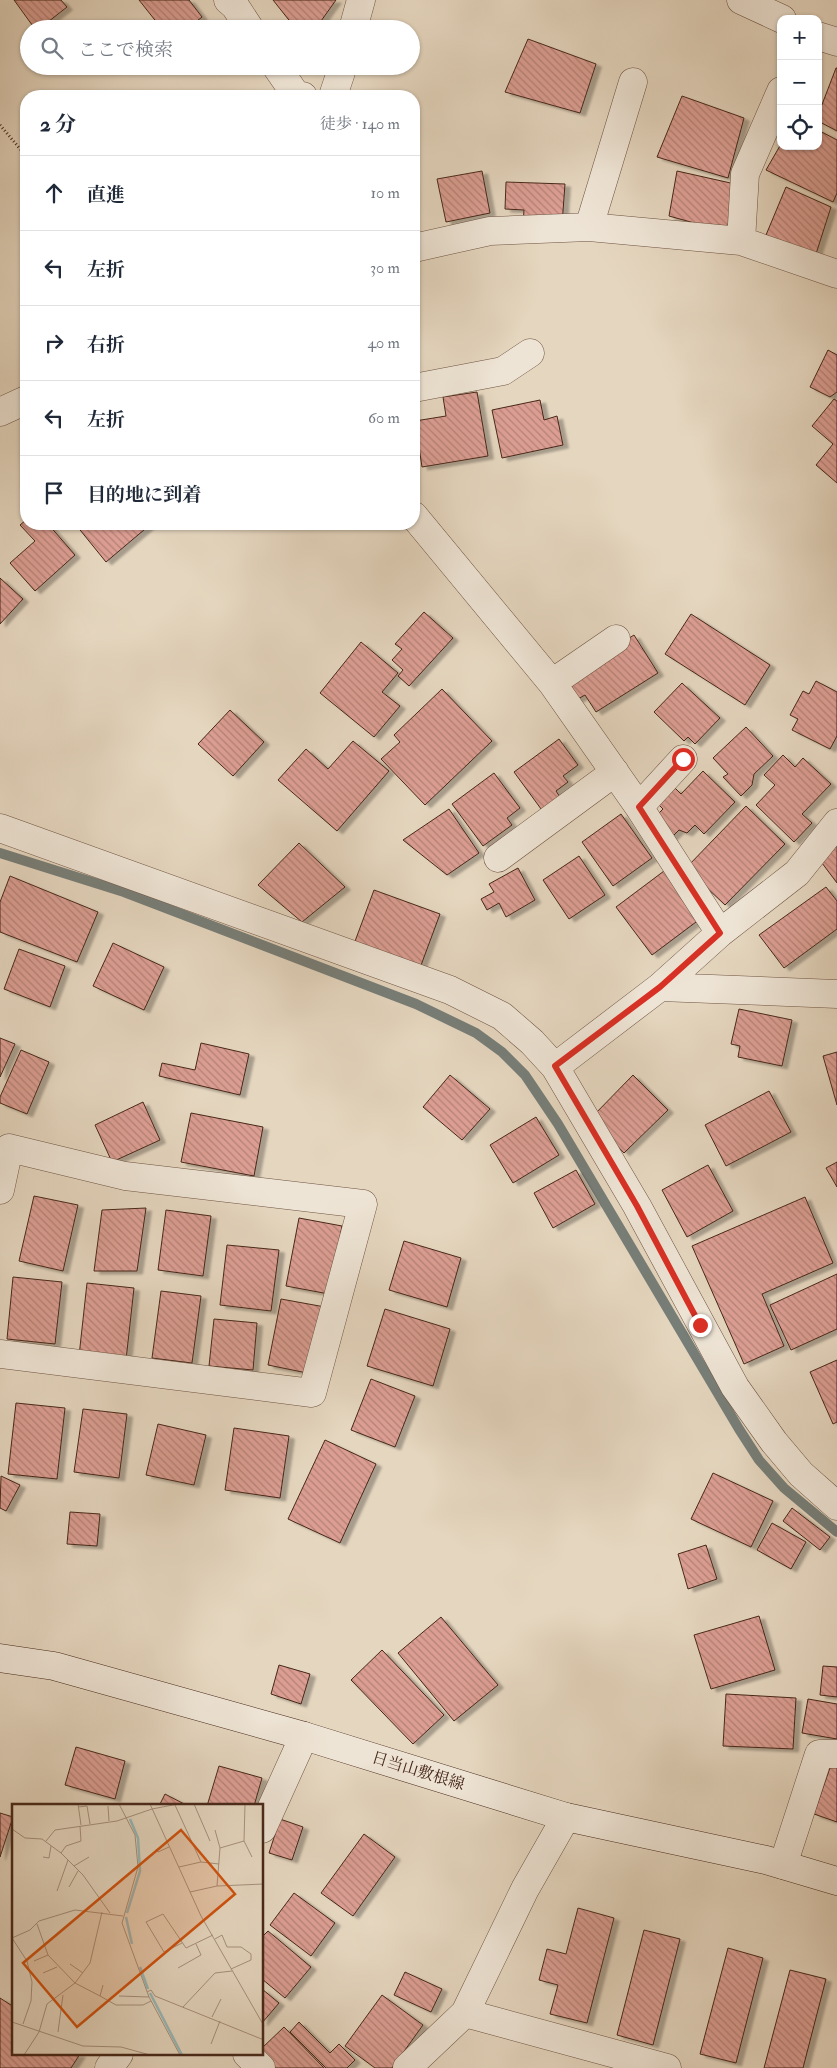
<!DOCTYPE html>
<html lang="ja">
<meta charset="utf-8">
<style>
body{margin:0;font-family:"IM FELL Double Pica","Noto Serif JP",serif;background:#f2f2f3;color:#1f2937}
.controls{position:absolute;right:15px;top:15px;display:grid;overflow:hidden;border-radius:10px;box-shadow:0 1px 4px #0004}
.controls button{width:45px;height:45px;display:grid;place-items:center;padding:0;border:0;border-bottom:1px solid #e0e1e3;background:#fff;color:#1f2937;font:25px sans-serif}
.stop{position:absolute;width:15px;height:15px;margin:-11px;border:4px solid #d93025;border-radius:50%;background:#fff}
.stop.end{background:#d93025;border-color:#fff;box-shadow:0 1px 5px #0008}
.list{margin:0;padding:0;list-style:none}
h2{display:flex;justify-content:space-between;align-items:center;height:65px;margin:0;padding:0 20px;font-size:21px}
h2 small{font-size:16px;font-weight:400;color:#747a83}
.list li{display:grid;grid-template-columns:32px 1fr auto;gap:15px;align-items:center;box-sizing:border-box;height:75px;padding:0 20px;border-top:1px solid #e0e1e3}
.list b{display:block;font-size:19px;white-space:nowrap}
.list em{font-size:16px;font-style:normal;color:#747a83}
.icon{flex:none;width:28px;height:28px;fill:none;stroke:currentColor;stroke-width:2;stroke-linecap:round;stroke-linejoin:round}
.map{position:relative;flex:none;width:837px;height:2068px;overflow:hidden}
.search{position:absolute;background:#fff;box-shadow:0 1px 4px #0004;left:20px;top:20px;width:400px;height:55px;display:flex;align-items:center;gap:12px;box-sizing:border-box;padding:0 18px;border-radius:28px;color:#747a83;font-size:19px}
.panel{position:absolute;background:#fff;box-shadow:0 1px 4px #0004;left:20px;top:90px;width:400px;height:440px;border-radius:20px}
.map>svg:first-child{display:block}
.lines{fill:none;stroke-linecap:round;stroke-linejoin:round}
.stream{stroke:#777e78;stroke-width:10}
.building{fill:url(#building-back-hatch);stroke:#472719;filter:url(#shadow)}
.street-casing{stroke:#6e5342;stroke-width:29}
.secondary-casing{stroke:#472719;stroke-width:29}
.path{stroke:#472719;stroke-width:3;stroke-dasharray:1 2.5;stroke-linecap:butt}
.street{stroke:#eee4d5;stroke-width:28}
.secondary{stroke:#eee4d5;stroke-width:28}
.route{stroke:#d93025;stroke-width:6}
.labels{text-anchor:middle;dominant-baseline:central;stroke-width:5;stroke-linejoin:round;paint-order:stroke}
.street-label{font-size:16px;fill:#472719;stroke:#eee4d5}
.inset-river{fill:none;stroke:#97b8b8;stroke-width:2.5}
.inset-road{fill:none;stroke:#a6907d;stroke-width:1}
.view{fill:#d0520e;fill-opacity:0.15;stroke:#d0520e;stroke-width:2.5}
.inset-edge{fill:none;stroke:#472719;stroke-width:2.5}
</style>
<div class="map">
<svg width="837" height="2068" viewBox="0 0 837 2068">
<defs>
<pattern id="building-back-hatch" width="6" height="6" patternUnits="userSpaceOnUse" patternTransform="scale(1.25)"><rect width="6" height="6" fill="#dc9e93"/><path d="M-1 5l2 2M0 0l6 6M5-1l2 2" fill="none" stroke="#b48177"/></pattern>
<filter id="shadow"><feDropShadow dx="5.5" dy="3" stdDeviation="1" flood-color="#0004"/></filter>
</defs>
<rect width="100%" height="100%" fill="#e5d6bf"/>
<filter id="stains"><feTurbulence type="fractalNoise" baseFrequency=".004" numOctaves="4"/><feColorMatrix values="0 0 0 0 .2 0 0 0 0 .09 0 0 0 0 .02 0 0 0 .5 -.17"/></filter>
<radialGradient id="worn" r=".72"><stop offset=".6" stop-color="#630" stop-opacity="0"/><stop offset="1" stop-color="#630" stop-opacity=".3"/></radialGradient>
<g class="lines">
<path class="stream" d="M0,853L124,892L416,1004L476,1033L502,1052L525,1075L558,1124L739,1429L759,1460L784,1488L837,1532"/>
</g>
<path class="building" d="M14,0H61L67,7L39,29H35Z
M139,0H189L202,17L187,29H162Z
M273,0H336L321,21L302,29H296Z
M528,39L596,64L580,113L505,92Z
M836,68H837V131L818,121V115Z
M682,96L744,118L728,178L657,157Z
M818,130L837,140V193L833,202L766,170L781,144V146H818Z
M482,171L490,213L446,222L437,179Z
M677,171L735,184L727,232L669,216Z
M506,182L565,184L562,225L523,226L524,210L505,209Z
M786,187L831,207L815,257L766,235Z
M828,350L837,355V392L830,397L810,387Z
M477,392L488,456L422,467L415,421L446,416L443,397Z
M834,399L837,401V483L816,465L833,444L812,426Z
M540,400L544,420L557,416L563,445L502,458L492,410Z
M26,520V524H48L75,555L35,591L10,563L35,541L20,525Z
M77,524H151L106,562L76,525Z
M0,578L23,599L0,624Z
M424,612L453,638L409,686L398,676L403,670L392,660L402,649L395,644Z
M691,614L770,665L745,705L665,654Z
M634,635L658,673L596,712L585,695L576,700L568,688L577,671Z
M361,642L398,673L382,692L400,706L374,737L320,693Z
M816,681L837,692V736L830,749L792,730L798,719L790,715L803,691L809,694Z
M682,683L720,718L695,744L688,737L684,741L654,712Z
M442,689L492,741L425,805L381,759L400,742L394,735Z
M230,710L264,742L233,776L198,744Z
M746,727L773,756L754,774L752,785L741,796L723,777L728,774L713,758Z
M559,739L578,765L563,776L568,782L556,791L562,800L544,813L514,772Z
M353,741L389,771L337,831L278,780L306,749L328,769Z
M783,755L795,767L803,758L831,784L802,814L812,823L794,842L756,805L775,785L764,775Z
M703,771L735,802L704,834L695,825L687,833L679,830L671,838L652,820L663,809L659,805L675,788L681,794Z
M494,773L520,808L507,818L512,825L483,846L452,804Z
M746,806L785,844L725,905L686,868Z
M449,809L479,853L447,875L403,840Z
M621,814L652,858L613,886L582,842Z
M299,843L345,887L302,922L258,885Z
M837,846V883L819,859Z
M579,856L605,895L569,919L543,880Z
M518,868L535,900L506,917L499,903L487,910L481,899L494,892L489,884Z
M668,868L704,916L652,955L616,907Z
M10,876L98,912L77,962L0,932V902Z
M826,887L837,901V929L784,968L759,935Z
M374,890L440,914L420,968L354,944Z
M113,943L164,967L144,1010L93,986Z
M19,949L65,966L50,1007L4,989Z
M739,1009L792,1020L782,1066L738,1057L740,1046L731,1044Z
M0,1038L15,1044L0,1077Z
M201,1043L249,1054L240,1095L159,1076L162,1063L195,1070Z
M21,1050L49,1062L27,1114L0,1103V1097Z
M837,1052V1105L823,1056Z
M450,1075L490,1109L462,1140L423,1107Z
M633,1075L668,1110L624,1153L591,1118Z
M769,1091L791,1132L726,1166L705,1125Z
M143,1102L160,1140L112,1162L95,1125Z
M191,1113L263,1127L254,1176L181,1162Z
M536,1117L559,1155L513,1183L490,1145Z
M837,1162V1187L826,1168Z
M708,1165L733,1211L687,1237L662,1190Z
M576,1170L595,1204L553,1228L534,1193Z
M34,1196L78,1205L63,1271L19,1261Z
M805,1197L833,1263L762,1294L784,1346L744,1364L692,1246Z
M146,1208L137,1271H94L102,1210Z
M166,1210L211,1216L203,1276L158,1270Z
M299,1218L342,1226L329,1294L286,1286Z
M404,1241L461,1258L447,1307L389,1290Z
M227,1245L279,1250L271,1311L220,1305Z
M837,1274V1329L791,1350L770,1305Z
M13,1277L62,1282L55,1344L7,1339Z
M87,1283L134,1288L126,1360L79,1356Z
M161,1291L201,1296L192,1363L152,1358Z
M281,1299L325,1307L312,1374L268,1365Z
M385,1309L450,1329L433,1386L367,1366Z
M214,1319L257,1323L253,1370L209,1366Z
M837,1360V1422L833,1424L810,1372Z
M371,1379L415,1396L395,1447L351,1430Z
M16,1403L65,1408L57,1479L8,1474Z
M83,1409L127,1414L119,1478L74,1472Z
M158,1424L206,1435L194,1485L146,1475Z
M234,1428L289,1436L280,1498L225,1490Z
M325,1440L376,1464L340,1543L288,1519Z
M713,1473L773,1501L751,1547L691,1519Z
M1,1476L20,1485L6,1511L0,1508Z
M792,1508L830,1537L820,1550L783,1521Z
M70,1512L100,1514L97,1546L67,1544Z
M772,1523L806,1542L791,1569L757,1550Z
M706,1545L717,1579L688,1589L678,1554Z
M759,1616L775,1670L711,1689L694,1635Z
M441,1617L498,1685L454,1721L398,1653Z
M382,1650L444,1715L413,1744L351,1680Z
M279,1665L310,1674L301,1704L271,1694Z
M823,1666L837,1667V1697L820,1695Z
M726,1694L796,1698L793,1749L723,1746Z
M808,1699L837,1704V1739L802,1733Z
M76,1747L125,1761L115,1799L65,1785Z
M832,1762L837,1764V1822L814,1814Z
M219,1766L262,1778L254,1806H207Z
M165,1794L188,1806H159Z
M0,1813L13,1817L0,1857Z
M280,1819L303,1827L292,1860L269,1853Z
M364,1834L395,1857L353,1916L321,1893Z
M294,1893L335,1923L311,1956L270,1925Z
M578,1908L614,1918L587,2023L550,2014L558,1985L539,1980L547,1949L566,1954Z
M644,1930L680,1939L653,2045L617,2035Z
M268,1931L311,1967L285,1998L262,1979V1937Z
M728,1948L763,1958L736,2063L700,2054Z
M790,1970L826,1979L803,2068H764Z
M405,1972L442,1989L431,2012L394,1995Z
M262,1989L279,2003L262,2023Z
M382,1995L423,2025L392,2068H375L345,2046Z
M0,1998L14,2007V2054H80L71,2068H0Z
M299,2022L330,2053L339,2044L355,2060L347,2068H326L290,2032Z
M284,2027L324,2068H265L262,2048Z"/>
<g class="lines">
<defs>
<path id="street" d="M228,0L235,6L250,29
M741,0L782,19
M353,29L361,0
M818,36L837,42
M276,66L296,95L303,96
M333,96L343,66
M589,227L633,82
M741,241L745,174L781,91
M414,248L490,231L589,227L741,241L837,274
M414,388L503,371L530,353
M0,412L26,400
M414,516L552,683L639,807L720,933
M552,683L616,639
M639,807L683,759
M0,828L450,990L502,1016L532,1042L555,1067L637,1206L735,1387L774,1442L801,1474L837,1506
M498,858L615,772
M660,987L837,994
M555,1067L660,987L720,933L797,873L837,823
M0,1190L9,1148L125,1176L363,1204L312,1393L0,1354
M262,1829L304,1736
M783,1865L819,1754H837
M465,2013L667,2068
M247,2054L261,2068
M109,2068L119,2054
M407,2068L465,2013L525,1889L566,1817"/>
<path id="secondary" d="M0,1658L54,1666L304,1736L566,1817L766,1860L837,1881"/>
</defs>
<use href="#street" class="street-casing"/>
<use href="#secondary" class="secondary-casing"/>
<path class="path" d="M0,125L26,156"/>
<use href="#street" class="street"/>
<use href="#secondary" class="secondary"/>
</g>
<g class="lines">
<path class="route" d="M683,759L639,807L720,933L660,987L555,1066L637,1206L700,1325"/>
</g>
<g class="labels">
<g class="street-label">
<text transform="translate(418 1771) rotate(17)">日当山敷根線</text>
</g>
</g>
<g transform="translate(12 1804)">
<rect width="251" height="251" fill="#e5d6bf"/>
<path class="inset-river" d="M115,109L128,67L126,34L118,15M114,113L120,140M128,163L136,185M138,189L170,251"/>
<path class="inset-road" d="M66,0L69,21M107,0L123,31L126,63L110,119L137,193L168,251M138,0L189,112L252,222M182,0L198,37M163,1L189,58M96,2L97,17M66,3L75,2L78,20M0,25L13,34L30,35L49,49L71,71L98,109M203,26L208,44M34,37L43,26L105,17L140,5L166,0M232,37L240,53M144,45L146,48L157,43M49,49L54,42L69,37L68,22M31,53L37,54L39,42M62,62L77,53M167,63L189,58L207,60M205,82L208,44L232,37L233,0M57,83L66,67M45,87L56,56M178,88L205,82L252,80M90,108L78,159L63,179L88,192L91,181M0,134L18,126L27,117L63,106L111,112M0,134L15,157L20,178L19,197L11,220M203,135L210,131L215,143H229L239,150V156L219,165M170,139L152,148L134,118L151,110L174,144L201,131M22,157L36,151M58,160L71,169M166,164L189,151L184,140M31,169L45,163M135,188L139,186L143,192L252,236M88,192L104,201H131L139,197M107,192L137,193M171,203L203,169L220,167M200,213L209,195M0,218L71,242L109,243L138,251M46,228L51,191M199,240L208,217M12,251L27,228L35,200L63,179L36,151L25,120"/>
<path class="view" d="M169,26L223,90L65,223L11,159Z"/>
<rect width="251" height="251" class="inset-edge"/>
</g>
<rect width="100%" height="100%" filter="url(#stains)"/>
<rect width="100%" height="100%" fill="url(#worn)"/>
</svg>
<div class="controls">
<button>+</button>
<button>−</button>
<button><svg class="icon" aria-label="locate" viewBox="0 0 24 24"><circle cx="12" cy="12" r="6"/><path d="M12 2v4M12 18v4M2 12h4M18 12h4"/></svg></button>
</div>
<div class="stop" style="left:683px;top:759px"></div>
<div class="stop end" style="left:700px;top:1325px"></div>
<div class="search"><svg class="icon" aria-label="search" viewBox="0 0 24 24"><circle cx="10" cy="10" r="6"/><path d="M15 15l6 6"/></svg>ここで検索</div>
<section class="panel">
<h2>2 分<small>徒歩 · 140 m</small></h2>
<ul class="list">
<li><svg class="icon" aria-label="ahead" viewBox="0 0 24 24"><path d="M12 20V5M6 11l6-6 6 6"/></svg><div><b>直進</b></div><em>10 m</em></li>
<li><svg class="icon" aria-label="left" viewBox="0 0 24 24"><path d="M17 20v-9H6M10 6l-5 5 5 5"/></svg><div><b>左折</b></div><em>30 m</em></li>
<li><svg class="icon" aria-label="right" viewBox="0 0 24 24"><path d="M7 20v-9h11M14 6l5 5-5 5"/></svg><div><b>右折</b></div><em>40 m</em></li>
<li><svg class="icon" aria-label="left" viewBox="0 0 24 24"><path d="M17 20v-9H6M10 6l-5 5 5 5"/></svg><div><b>左折</b></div><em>60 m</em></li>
<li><svg class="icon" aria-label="arrive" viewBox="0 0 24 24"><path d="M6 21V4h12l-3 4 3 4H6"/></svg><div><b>目的地に到着</b></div></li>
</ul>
</section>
</div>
